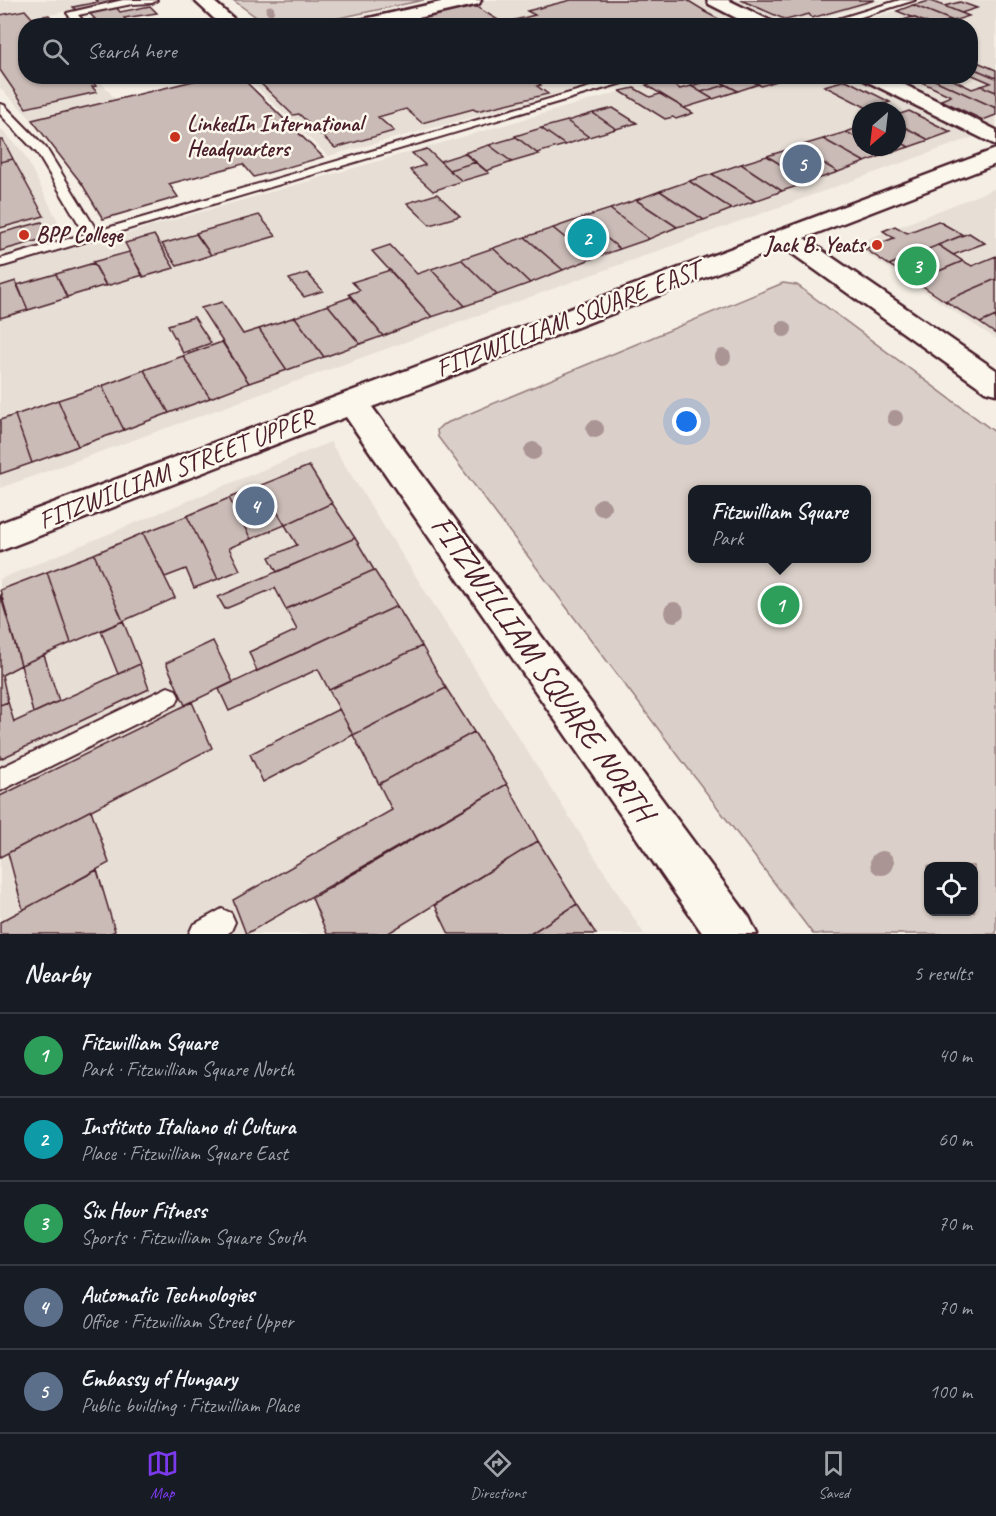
<!DOCTYPE html>
<meta charset="utf-8">
<style>
body{margin:0;font-family:Caveat,sans-serif;background:#20242c;color:#f1f3f6}
.controls{position:absolute;right:18px;bottom:18px;display:grid;overflow:hidden;border-radius:12px;box-shadow:0 2px 4px #0004}
.controls button{width:54px;height:54px;display:grid;place-items:center;padding:0;border:0;border-bottom:2px solid #363941;background:#171b24;color:#f1f3f6;font:30px sans-serif}
.compass{position:absolute;left:852px;top:102px;width:54px;height:54px;border-radius:50%;background:#171b24;box-shadow:0 2px 4px #0004;rotate:208deg}
.you{position:absolute;left:687px;top:422px;width:21px;height:21px;margin:-15px;border:4px solid #fff;border-radius:50%;background:#1a73e8;box-shadow:0 0 0 9px #1a73e833}
.badge{display:grid;place-items:center;width:39px;height:39px;border-radius:50%;background:#7c3aed;color:#fff;font-size:20px;font-weight:700}
.pin{position:absolute;translate:-50% -50%;border:3px solid #fff;box-shadow:0 2px 6px #0006}
.popup{position:absolute;left:688px;top:485px;width:183px;height:78px;box-sizing:border-box;display:grid;place-content:center;border-radius:12px;background:#171b24;filter:drop-shadow(0 2px 4px #0005);font-size:20px;white-space:nowrap;color:#9ea1a6}
.popup b{font-size:22px;color:#f1f3f6}
.popup::after{content:'';position:absolute;left:50%;top:100%;margin-left:-12px;border:12px solid transparent;border-top-color:#171b24}
.list{margin:0;padding:0;list-style:none}
h2{display:flex;justify-content:space-between;align-items:center;height:78px;margin:0;padding:0 24px;font-size:26px}
h2 small{font-size:20px;font-weight:400;color:#9ea1a6}
.list li{display:grid;grid-template-columns:39px 1fr auto;gap:18px;align-items:center;box-sizing:border-box;height:84px;padding:0 24px;border-top:2px solid #363941}
.list b{display:block;font-size:22px;white-space:nowrap}
.list p{margin:0;font-size:20px;white-space:nowrap;color:#9ea1a6}
.list em{font-size:20px;font-style:normal;color:#9ea1a6}
.icon{flex:none;width:33px;height:33px;fill:none;stroke:currentColor;stroke-width:2;stroke-linecap:round;stroke-linejoin:round}
.map{position:relative;flex:none;width:996px;height:934px;overflow:hidden}
.search{position:absolute;background:#171b24;box-shadow:0 2px 4px #0004;left:18px;right:18px;top:18px;height:66px;display:flex;align-items:center;gap:15px;box-sizing:border-box;padding:0 21px;border-radius:24px;color:#9ea1a6;font-size:22px}
.sheet{height:498px;background:#171b24}
nav{display:flex;justify-content:space-around;align-items:center;box-sizing:border-box;height:84px;border-top:2px solid #363941;background:#171b24;font-size:16px;color:#9ea1a6}
nav a{display:grid;justify-items:center;gap:3px}
nav .on{color:#7c3aed}
.map>svg:first-child{display:block}
.built{fill:#e7dfd6;fill-rule:evenodd}
.green{fill:#dbd0c9;stroke:#92787a;stroke-width:1.5;fill-rule:evenodd}
.building{fill:#cabbb6;stroke:#4a1f2b;stroke-width:1.5}
.lines{fill:none;stroke-linecap:round;stroke-linejoin:round}
.lane-casing{stroke:#4a1f2b;stroke-width:4}
.street-casing{stroke:#4a1f2b;stroke-width:5}
.secondary-casing{stroke:#4a1f2b;stroke-width:5}
.lane{fill:#fbf7ec;fill-rule:evenodd}
.street{fill:#fbf7ec;fill-rule:evenodd}
.secondary{fill:#fbf7ec;fill-rule:evenodd}
.tree{fill:#aa9494}
.poi-dot{fill:#c8321e;stroke:#fbf7ec;stroke-width:2}
.labels{text-anchor:middle;dominant-baseline:central;stroke-width:5;stroke-linejoin:round;paint-order:stroke}
.far-poi-label{font-size:22px;font-weight:bold;fill:#4a1f2b;stroke:#fbf7ec;text-anchor:start}
.street-label{font-size:26px;fill:#4a1f2b;stroke:#fbf7ec}
.near-street-label{font-size:32px;fill:#4a1f2b;stroke:#fbf7ec}
</style>
<div class="map">
<svg width="996" height="934" viewBox="0 0 996 934">
<rect width="100%" height="100%" fill="#f4eee4"/>
<filter id="ink" filterUnits="userSpaceOnUse"><feTurbulence type="fractalNoise" baseFrequency=".0167" numOctaves="2"/><feDisplacementMap in="SourceGraphic" scale="12" xChannelSelector="R" yChannelSelector="G"/><feConvolveMatrix kernelMatrix="1 2 1 2 8 2 1 2 1" color-interpolation-filters="sRGB"/></filter>
<g filter="url(#ink)">
<path class="built" d="M0,0H125L49,15L26,26V76L97,77L115,99L32,120L0,88Z
M439,0H884L797,26H326Z
M933,0H996V129L0,488V128L23,152L72,249L671,77L970,76V26L848,25ZM861,111H897V147H861Z
M246,77H617L567,91L556,99L538,104H522L328,156Z
M996,188V339L853,245Z
M330,442L644,934H0V579Z"/>
<path class="green" d="M233,0H424L301,26L267,25Z
M783,283L797,285L996,433V934H813L438,437L437,430L442,425ZM693,490H867V558H693ZM928,866H974V912H928Z"/>
<path class="building" d="M96,0H125L76,10L73,7L98,2Z
M571,0H687L705,11H703L732,26H389L475,6L503,23L535,15L527,11Z
M741,0H875L812,18L809,14L786,20Z
M930,1L944,6L969,16L953,21L913,5Z
M960,2L977,8L961,13L944,6Z
M913,5L951,20L934,26L897,11Z
M115,6L120,12L150,6L157,13L124,18L131,26H99L97,23L91,25L88,21L95,19L88,12Z
M25,10L32,18L49,15L58,26H26V76H75L80,83L91,80L96,86L92,87L97,92L26,108L0,70V15Z
M913,17L934,26H904L896,22Z
M970,59L996,70V78L970,67Z
M970,67L996,78V92L981,86L991,83L970,74Z
M214,76H240L323,157L254,177L243,164L169,184L178,197L103,219L82,184L32,120Z
M253,76H572L556,81L551,77L535,81L541,85L537,86L548,94L477,111L473,109L422,123L406,109L378,117L394,131L335,148L299,114L293,115Z
M703,76H709L726,85L701,92L691,86L704,82L697,78Z
M720,76H743L759,84L738,91L714,78Z
M743,76H793L761,86Z
M935,76H945L972,89L981,86L996,92V108L930,78Z
M930,78L996,108V115L983,120L941,100L951,96L919,81Z
M664,80L680,89L691,86L713,99L684,108L646,85Z
M846,80L890,102L880,105L892,111H873L824,86Z
M726,85L738,91L713,99L701,92Z
M634,88L650,97L660,94L693,113L676,119L673,117L665,119L620,91Z
M613,108L637,123L616,129L593,113Z
M909,111L951,132L929,140L897,123V115Z
M593,113L616,129L589,137L567,121Z
M567,121L589,137L565,145L541,128Z
M897,123L929,140L909,147L897,140Z
M861,127V140L846,132Z
M541,128L565,145L537,153L515,136Z
M846,132L861,140V147H873L887,154L865,162L823,139Z
M516,137L537,153L539,154L512,162L489,145Z
M823,139L865,162L838,172L796,147Z
M0,140H3L13,159L0,162Z
M897,140L909,147L887,154L873,147H897Z
M489,145L512,162L486,171L464,153Z
M796,147L838,172L809,182L767,156Z
M427,149L449,170L462,181L433,191L410,170L425,165L412,153Z
M465,153L476,162L449,170L440,161Z
M767,156L809,182L782,191L741,164Z
M13,159L44,216L0,228V162Z
M476,162L489,173L462,181L449,170Z
M741,164L782,191L755,201L712,174Z
M712,174L755,201L732,209L689,181Z
M689,181L732,209L704,220L660,191Z
M660,191L704,220L677,227L636,200Z
M437,194L460,216L430,225L407,203Z
M636,200L677,227L649,239L610,209Z
M610,209L649,239L620,249L582,218Z
M259,215L276,236L211,255L196,233Z
M582,218L620,249L591,259L553,228Z
M938,221L963,235L889,265L865,249L894,238L883,231L895,226L907,233Z
M42,222L50,237L0,251V233Z
M553,228L591,259L563,270L525,237Z
M969,233L985,243L953,255L938,245Z
M196,234L211,255L177,266L162,244Z
M154,235L174,268L143,277L125,243Z
M525,237L563,270L530,283L493,248Z
M390,245L417,274L431,269L465,306L432,317L372,251Z
M938,245L963,261L915,281L889,265Z
M493,248L530,283L497,295L461,259Z
M129,252L143,275L106,286L93,262Z
M996,256V279L945,301L915,281L963,261L972,266Z
M461,259L497,295L465,306L431,269Z
M94,263L106,285L67,297L56,274Z
M390,270L432,317L383,336L349,294L360,290L352,282Z
M307,273L323,291L304,297L289,279Z
M56,274L67,298L28,310L17,285Z
M996,279V316L980,323L945,301Z
M16,281L28,310L0,318V286Z
M351,297L383,336L360,344L328,305Z
M222,302L243,334L259,329L287,370L249,383L201,308Z
M328,305L360,344L324,357L295,317Z
M996,316V334L980,323Z
M194,317L211,343L183,353L168,325Z
M295,317L324,357L287,370L259,329Z
M222,342L249,383L210,398L183,356Z
M183,356L210,398L169,413L144,370Z
M144,370L169,413L124,430L102,386Z
M102,386L124,430L78,446L58,400Z
M58,400L78,446L32,463L15,415Z
M15,415L32,463L0,474V420Z
M309,466L332,503L285,525L261,485Z
M261,485L285,525L251,539L229,498Z
M229,498L251,539L229,548L240,570L218,579L187,516Z
M332,503L355,538L277,572L269,557L297,545L285,525Z
M187,516L218,579L194,588L186,569L165,577L143,533Z
M143,533L175,598L123,621L94,554Z
M355,538L374,570L286,609L275,588L225,609L218,597Z
M94,554L123,621L71,643L47,572Z
M374,570L397,606L257,671L249,652L297,630L286,609Z
M47,572L71,643L21,665L0,590Z
M0,594L21,665L2,675L8,702L0,705Z
M397,606L422,646L329,690L318,669L229,711L219,689Z
M123,621L140,664L118,674L101,631Z
M213,641L233,682L185,705L166,663Z
M422,646L446,688L353,735L329,690Z
M44,655L59,701L33,713L21,665Z
M140,664L149,689L0,759V705L8,702L14,722Z
M446,688L474,732L379,784L353,735Z
M192,702L212,748L0,857V796Z
M339,709L353,735L263,782L250,754Z
M474,732L507,784L246,934L233,900L392,810L379,784Z
M507,784L538,841L387,934H327L312,898Z
M91,810L109,863L23,910L8,853Z
M538,841L577,904L530,934H449L435,905Z
M97,870L115,931L109,934H0V922Z
M577,904L596,934H530Z"/>
<g class="lines">
<defs>
<path id="lane" d="M123,0H157L152,3L132,4L78,15L88,26H77L67,13Z
M900,0H915L832,26H815Z
M628,76H646L0,267V259L85,234L37,153L0,114V104L4,105L46,148L97,231Z
M168,687L176,690L179,697L176,704L0,791V768Z
M222,909L231,913L235,922L231,931L227,934H189L193,925Z"/>
<path id="street" d="M194,0H212L242,26H222Z
M450,0H481L479,4L383,26H348L351,22Z
M707,0H728L773,22L776,26H752L709,4Z
M862,76H887L996,130V145L864,80Z"/>
<path id="secondary" d="M996,149V164L804,238L996,370V394L985,391L783,247L372,407L749,917L757,934H703L346,417L0,551V523Z"/>
</defs>
<use href="#lane" class="lane-casing"/>
<use href="#street" class="street-casing"/>
<use href="#secondary" class="secondary-casing"/>
<use href="#lane" class="lane"/>
<use href="#street" class="street"/>
<use href="#secondary" class="secondary"/>
</g>
<g class="tree">
<circle cx="270" cy="10" r="4.5"/>
<circle cx="784" cy="329" r="8"/>
<circle cx="723" cy="357" r="8"/>
<circle cx="895" cy="418" r="8"/>
<circle cx="595" cy="429" r="9"/>
<circle cx="533" cy="451" r="9"/>
<circle cx="602" cy="507" r="9"/>
<circle cx="674" cy="612" r="10"/>
<circle cx="882" cy="863" r="12"/>
</g>
</g>
<g class="poi-dot">
<circle cx="175" cy="137" r="6"/>
<circle cx="24" cy="235" r="6"/>
<circle cx="877" cy="245" r="6"/>
</g>
<g class="labels">
<g class="far-poi-label">
<text x="187" y="124">LinkedIn International<tspan x="187" dy="25">Headquarters</tspan></text>
<text x="36" y="235">BPP College</text>
<text x="865" y="245" text-anchor="end">Jack B. Yeats</text>
</g>
<g class="street-label">
<text transform="translate(568 319) rotate(-21)">FITZWILLIAM SQUARE EAST</text>
<text transform="translate(176 469) rotate(-21)">FITZWILLIAM STREET UPPER</text>
</g>
<g class="near-street-label">
<text transform="translate(543 668) rotate(55)">FITZWILLIAM SQUARE NORTH</text>
</g>
</g>
</svg>
<div class="controls">
<button><svg class="icon" aria-label="locate" viewBox="0 0 24 24"><circle cx="12" cy="12" r="6"/><path d="M12 2v4M12 18v4M2 12h4M18 12h4"/></svg></button>
</div>
<svg class="compass" viewBox="-18 -18 36 36"><path d="M0-13l5 13h-10z" fill="#e53935"/><path d="M0 13l5-13h-10z" fill="#9ea1a6"/></svg>
<div class="you"></div>
<div class="pin badge" style="left:780px;top:605px;background:#2e9e5b">1</div>
<div class="popup"><b>Fitzwilliam Square</b>Park</div>
<div class="pin badge" style="left:587px;top:238px;background:#0f9aa8">2</div>
<div class="pin badge" style="left:917px;top:266px;background:#2e9e5b">3</div>
<div class="pin badge" style="left:255px;top:506px;background:#5c6f8a">4</div>
<div class="pin badge" style="left:802px;top:164px;background:#5c6f8a">5</div>
<div class="search"><svg class="icon" aria-label="search" viewBox="0 0 24 24"><circle cx="10" cy="10" r="6"/><path d="M15 15l6 6"/></svg>Search here</div>
</div>
<section class="sheet">
<h2>Nearby<small>5 results</small></h2>
<ul class="list">
<li><span class="badge" style="background:#2e9e5b">1</span><div><b>Fitzwilliam Square</b><p>Park · Fitzwilliam Square North</p></div><em>40 m</em></li>
<li><span class="badge" style="background:#0f9aa8">2</span><div><b>Instituto Italiano di Cultura</b><p>Place · Fitzwilliam Square East</p></div><em>60 m</em></li>
<li><span class="badge" style="background:#2e9e5b">3</span><div><b>Six Hour Fitness</b><p>Sports · Fitzwilliam Square South</p></div><em>70 m</em></li>
<li><span class="badge" style="background:#5c6f8a">4</span><div><b>Automatic Technologies</b><p>Office · Fitzwilliam Street Upper</p></div><em>70 m</em></li>
<li><span class="badge" style="background:#5c6f8a">5</span><div><b>Embassy of Hungary</b><p>Public building · Fitzwilliam Place</p></div><em>100 m</em></li>
</ul>
</section>
<nav>
<a class="on"><svg class="icon" aria-label="map" viewBox="0 0 24 24"><path d="M3 6l6-2 6 2 6-2v14l-6 2-6-2-6 2zM9 4v14M15 6v14"/></svg>Map</a>
<a><svg class="icon" aria-label="directions" viewBox="0 0 24 24"><path d="M12 3l9 9-9 9-9-9zM9 14v-3h6M13 9l2 2-2 2"/></svg>Directions</a>
<a><svg class="icon" aria-label="saved" viewBox="0 0 24 24"><path d="M7 4h10v16l-5-4-5 4z"/></svg>Saved</a>
</nav>
